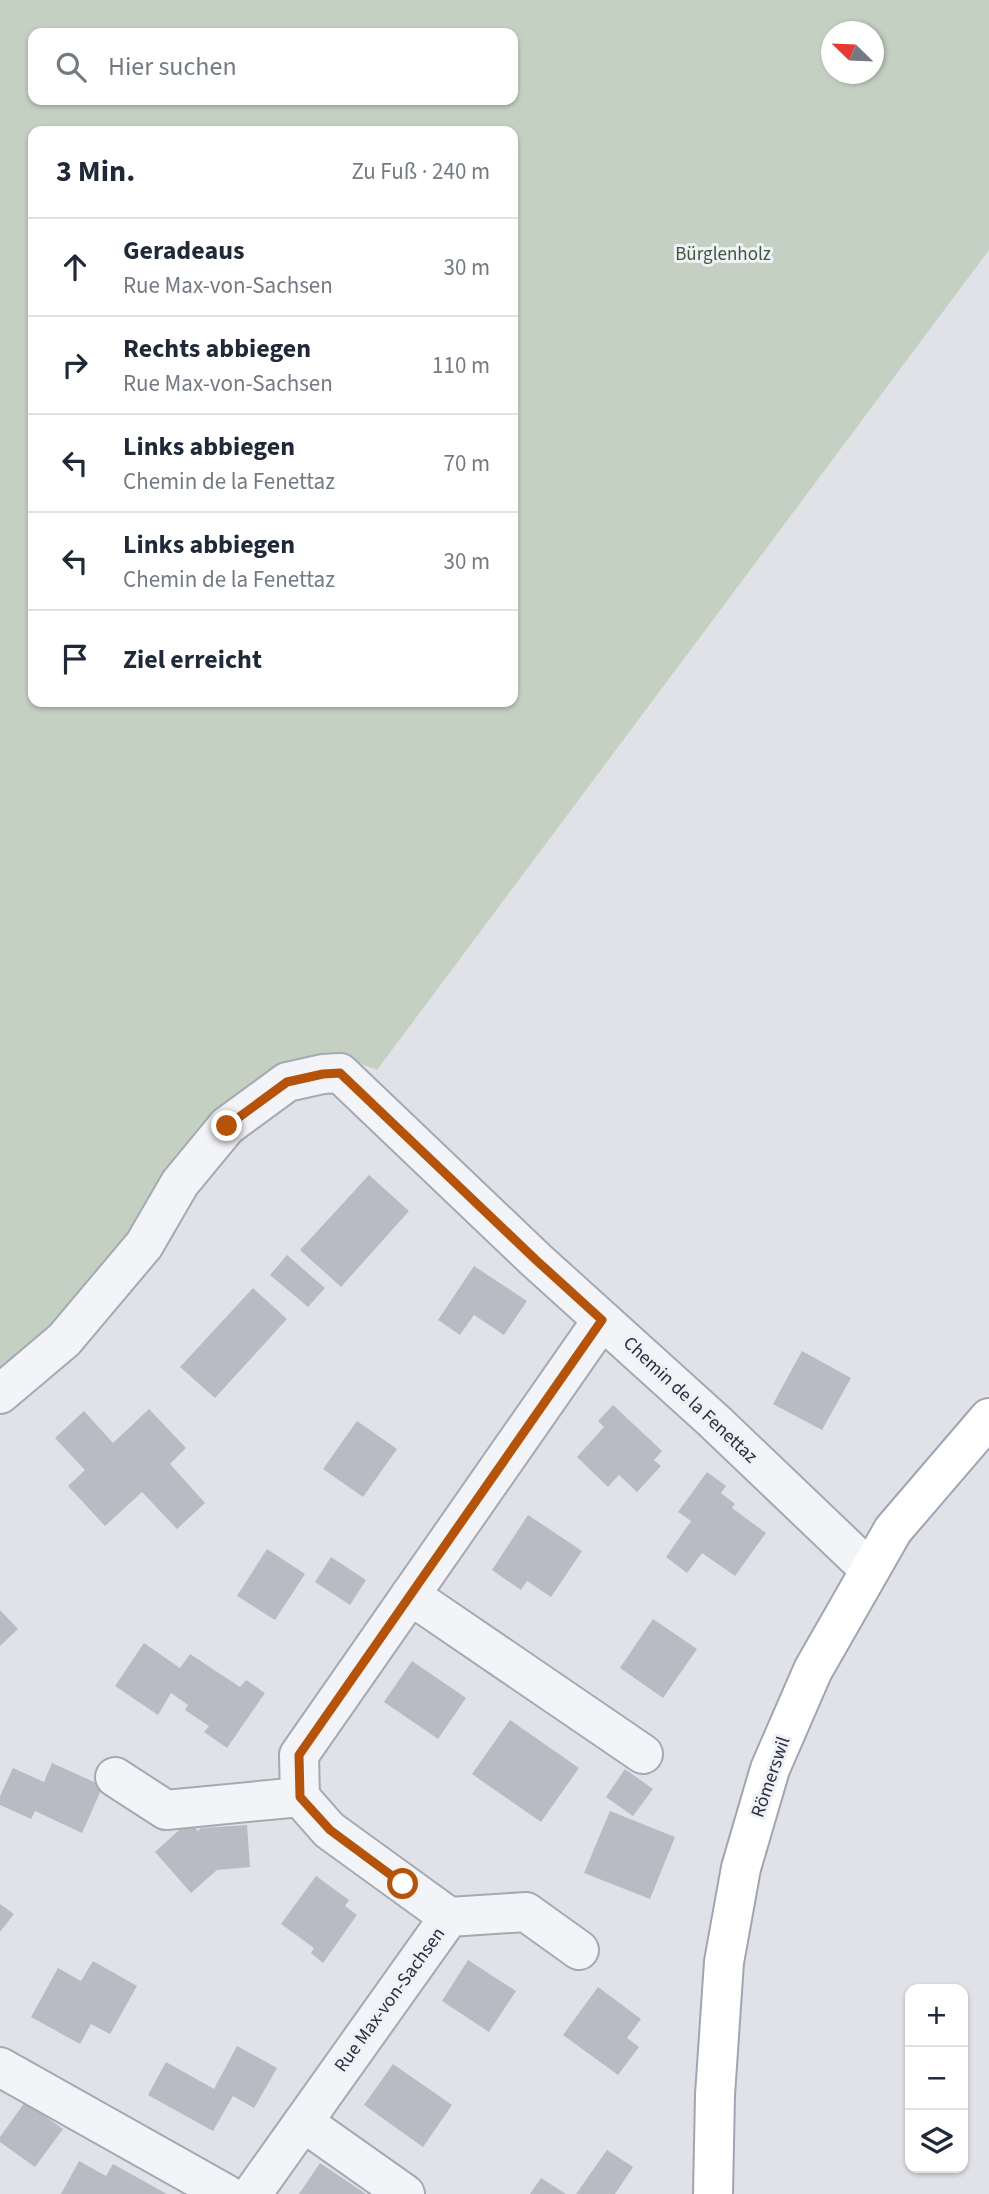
<!DOCTYPE html>
<html lang="de">
<meta charset="utf-8">
<style>
body{margin:0;font-family:"Source Sans 3",sans-serif;background:#f2f2f3;color:#1f2937}
.controls{position:absolute;right:21px;bottom:21px;display:grid;overflow:hidden;border-radius:14px;box-shadow:0 2px 5px #0004}
.controls button{width:63px;height:63px;display:grid;place-items:center;padding:0;border:0;border-bottom:2px solid #e0e1e3;background:#fff;color:#1f2937;font:35px sans-serif}
.compass{position:absolute;left:821px;top:21px;width:63px;height:63px;border-radius:50%;background:#fff;box-shadow:0 2px 5px #0004;rotate:293deg}
.stop{position:absolute;width:21px;height:21px;margin:-16px;border:5px solid #b45309;border-radius:50%;background:#fff}
.stop.end{background:#b45309;border-color:#fff;box-shadow:0 2px 7px #0008}
.list{margin:0;padding:0;list-style:none}
h2{display:flex;justify-content:space-between;align-items:center;height:91px;margin:0;padding:0 28px;font-size:30px}
h2 small{font-size:23px;font-weight:400;color:#747a83}
.list li{display:grid;grid-template-columns:46px 1fr auto;gap:21px;align-items:center;box-sizing:border-box;height:98px;padding:0 28px;border-top:2px solid #e0e1e3}
.list b{display:block;font-size:26px;white-space:nowrap}
.list p{margin:0;font-size:23px;white-space:nowrap;color:#747a83}
.list em{font-size:23px;font-style:normal;color:#747a83}
.icon{flex:none;width:38px;height:38px;fill:none;stroke:currentColor;stroke-width:2;stroke-linecap:round;stroke-linejoin:round}
.map{position:relative;flex:none;width:989px;height:2194px;overflow:hidden}
.search{position:absolute;background:#fff;box-shadow:0 2px 5px #0004;left:28px;top:28px;width:490px;height:77px;display:flex;align-items:center;gap:18px;box-sizing:border-box;padding:0 24px;border-radius:14px;color:#747a83;font-size:26px}
.panel{position:absolute;background:#fff;box-shadow:0 2px 5px #0004;left:28px;top:126px;width:490px;height:581px;border-radius:14px}
.map>svg:first-child{display:block}
.green{fill:#c4d1c2;fill-rule:evenodd}
.building{fill:#b8bbc4}
.lines{fill:none;stroke-linecap:round;stroke-linejoin:round}
.minor-casing{stroke:#a6a8b2;stroke-width:42}
.major-casing{stroke:#a1a5b3;stroke-width:42}
.minor{stroke:#f3f4f7;stroke-width:38}
.major{stroke:#fff;stroke-width:38}
.route{stroke:#b45309;stroke-width:9}
.labels{text-anchor:middle;dominant-baseline:central;stroke-width:6;stroke-linejoin:round;paint-order:stroke}
.park-label{font-size:19px;fill:#3a5939;stroke:#f0f1f6}
.street-label{font-size:19px;fill:#2a2e3e;stroke:#f0f1f6}
</style>
<div class="map">
<svg width="989" height="2194" viewBox="0 0 989 2194">
<rect width="100%" height="100%" fill="#e0e2e8"/>
<path class="green" d="M0,0H989V250L377,1070L341,1056L287,1068L55,1330L0,1378ZM832,32H874V74H832ZM33,33H513V100H33ZM33,131H513V702H33Z"/>
<path class="building" d="M369,1175L409,1211L341,1287L300,1250Z
M287,1255L325,1288L308,1307L270,1275Z
M474,1266L527,1301L504,1335L474,1315L460,1335L438,1320Z
M253,1288L287,1319L215,1398L180,1367Z
M802,1351L851,1378L822,1430L773,1404Z
M613,1405L662,1451L654,1460L661,1466L637,1492L619,1475L608,1487L577,1457L604,1427L598,1421Z
M149,1409L186,1448L170,1464L205,1503L177,1529L142,1492L105,1526L68,1486L85,1470L55,1438L84,1411L113,1443Z
M357,1421L397,1449L363,1497L323,1469Z
M707,1472L726,1486L721,1493L735,1504L732,1508L766,1533L735,1576L702,1553L687,1573L666,1557L691,1521L678,1512Z
M528,1515L582,1551L551,1597L527,1581L521,1590L492,1570Z
M267,1549L305,1574L275,1620L237,1596Z
M331,1557L366,1580L350,1605L315,1582Z
M0,1610L18,1629L0,1646Z
M653,1619L697,1649L663,1698L620,1668Z
M144,1643L180,1668L190,1654L240,1687L246,1680L265,1693L227,1748L204,1732L209,1726L185,1710L188,1705L171,1693L158,1715L115,1686Z
M412,1661L466,1698L438,1739L384,1702Z
M510,1720L579,1768L541,1822L472,1774Z
M52,1763L103,1786L82,1833L35,1811L31,1819L0,1805V1796L13,1768L44,1782Z
M625,1769L653,1789L633,1816L606,1797Z
M610,1811L675,1837L650,1899L584,1873Z
M189,1821L198,1831L201,1828L247,1825L250,1867L217,1870L191,1893L155,1852Z
M316,1876L349,1900L345,1906L357,1915L323,1963L311,1953L314,1948L281,1924Z
M0,1904L14,1914L0,1932Z
M468,1960L516,1991L489,2032L442,2001Z
M93,1961L137,1986L110,2034L91,2024L80,2044L31,2017L58,1968L81,1981Z
M598,1987L641,2019L627,2038L639,2047L618,2075L563,2035Z
M237,2046L277,2068L254,2108L233,2096L213,2131L148,2095L166,2062L214,2089Z
M393,2064L452,2105L423,2147L364,2105Z
M25,2102L63,2129L35,2167L0,2142V2137Z
M607,2150L633,2167L615,2194H576Z
M79,2161L106,2176L113,2164L167,2194H61Z
M320,2163L366,2194H299Z
M541,2178L566,2194H530Z"/>
<g class="lines">
<defs>
<path id="minor" d="M0,1394L64,1340L144,1245L180,1183L227,1126L287,1082L323,1074L340,1073L536,1260L714,1421L870,1570
M410,1595L643,1754
M115,1777L166,1810L300,1797
M449,1917L526,1912L579,1950
M0,2067L226,2194
M303,2122L405,2194
M252,2194L449,1917L329,1830L300,1797L299,1755L602,1320"/>
<path id="major" d="M713,2194L715,2095L724,1962L741,1868L770,1769L813,1670L893,1530L989,1418"/>
</defs>
<use href="#minor" class="minor-casing"/>
<use href="#major" class="major-casing"/>
<use href="#minor" class="minor"/>
<use href="#major" class="major"/>
</g>
<g class="lines">
<path class="route" d="M227,1126L287,1082L323,1074L340,1073L536,1260L602,1320L299,1755L300,1797L330,1830L403,1884"/>
</g>
<g class="labels">
<g class="park-label">
<text x="723" y="254">Bürglenholz</text>
</g>
<g class="street-label">
<text transform="translate(690 1400) rotate(43)">Chemin de la Fenettaz</text>
<text transform="translate(771 1777) rotate(-71)">Römerswil</text>
<text transform="translate(390 2000) rotate(-54)">Rue Max-von-Sachsen</text>
</g>
</g>
</svg>
<div class="controls">
<button>+</button>
<button>−</button>
<button><svg class="icon" aria-label="layers" viewBox="0 0 24 24"><path d="M12 4l9 5-9 5-9-5zM3 14l9 5 9-5"/></svg></button>
</div>
<svg class="compass" viewBox="-18 -18 36 36"><path d="M0-13l5 13h-10z" fill="#e53935"/><path d="M0 13l5-13h-10z" fill="#747a83"/></svg>
<div class="stop" style="left:403px;top:1884px"></div>
<div class="stop end" style="left:227px;top:1126px"></div>
<div class="search"><svg class="icon" aria-label="search" viewBox="0 0 24 24"><circle cx="10" cy="10" r="6"/><path d="M15 15l6 6"/></svg>Hier suchen</div>
<section class="panel">
<h2>3 Min.<small>Zu Fuß · 240 m</small></h2>
<ul class="list">
<li><svg class="icon" aria-label="ahead" viewBox="0 0 24 24"><path d="M12 20V5M6 11l6-6 6 6"/></svg><div><b>Geradeaus</b><p>Rue Max-von-Sachsen</p></div><em>30 m</em></li>
<li><svg class="icon" aria-label="right" viewBox="0 0 24 24"><path d="M7 20v-9h11M14 6l5 5-5 5"/></svg><div><b>Rechts abbiegen</b><p>Rue Max-von-Sachsen</p></div><em>110 m</em></li>
<li><svg class="icon" aria-label="left" viewBox="0 0 24 24"><path d="M17 20v-9H6M10 6l-5 5 5 5"/></svg><div><b>Links abbiegen</b><p>Chemin de la Fenettaz</p></div><em>70 m</em></li>
<li><svg class="icon" aria-label="left" viewBox="0 0 24 24"><path d="M17 20v-9H6M10 6l-5 5 5 5"/></svg><div><b>Links abbiegen</b><p>Chemin de la Fenettaz</p></div><em>30 m</em></li>
<li><svg class="icon" aria-label="arrive" viewBox="0 0 24 24"><path d="M6 21V4h12l-3 4 3 4H6"/></svg><div><b>Ziel erreicht</b></div></li>
</ul>
</section>
</div>
